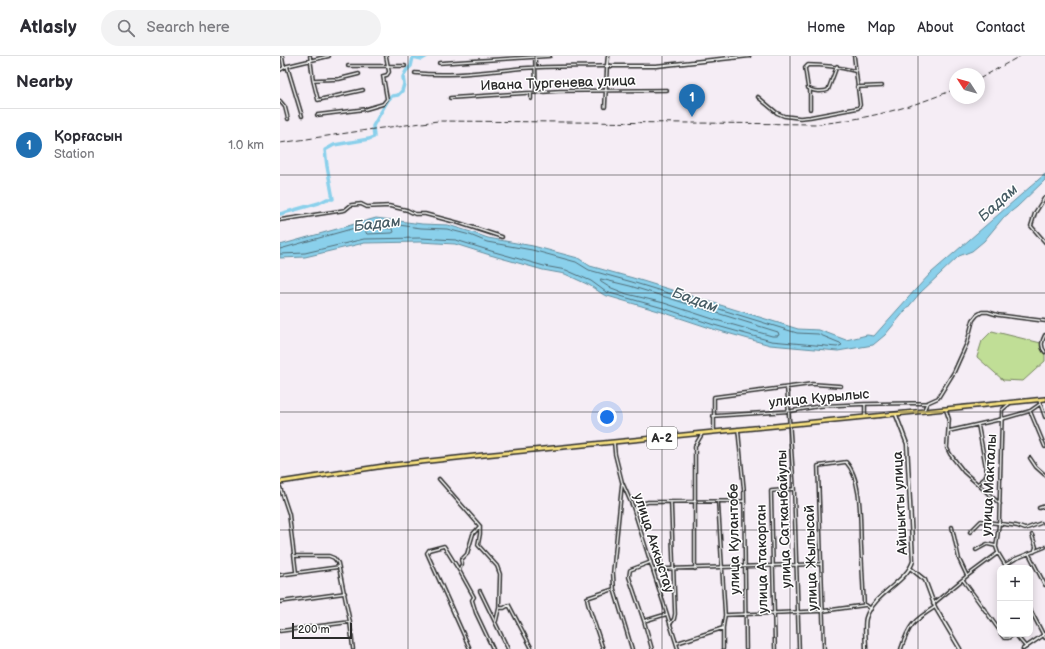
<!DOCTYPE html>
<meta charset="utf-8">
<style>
body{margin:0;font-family:"Balsamiq Sans",sans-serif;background:#f2f2f3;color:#2b2b33}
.controls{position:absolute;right:12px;bottom:12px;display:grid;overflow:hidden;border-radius:8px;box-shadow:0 2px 10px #0003}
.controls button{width:36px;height:36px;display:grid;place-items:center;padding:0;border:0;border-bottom:1px solid #e1e1e2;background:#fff;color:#2b2b33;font:20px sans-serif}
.compass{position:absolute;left:669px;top:12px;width:36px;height:36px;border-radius:50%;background:#fff;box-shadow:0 2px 10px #0003;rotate:306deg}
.scale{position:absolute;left:12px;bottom:10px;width:60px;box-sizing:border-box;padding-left:4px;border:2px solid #2b2b2b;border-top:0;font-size:11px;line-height:14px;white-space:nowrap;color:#2b2b2b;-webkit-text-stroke:3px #fff;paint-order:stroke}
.you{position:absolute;left:327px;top:361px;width:14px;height:14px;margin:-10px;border:3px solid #fff;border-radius:50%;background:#1a73e8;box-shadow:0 0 0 6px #1a73e833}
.badge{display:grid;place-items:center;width:26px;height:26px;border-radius:50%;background:#1f6fb2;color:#fff;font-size:13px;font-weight:700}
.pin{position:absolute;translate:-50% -33px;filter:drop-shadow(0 1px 2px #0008)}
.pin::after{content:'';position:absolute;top:21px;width:14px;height:12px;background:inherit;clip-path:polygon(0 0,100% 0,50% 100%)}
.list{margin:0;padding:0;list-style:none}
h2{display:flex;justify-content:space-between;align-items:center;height:52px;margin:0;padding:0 16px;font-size:17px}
h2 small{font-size:13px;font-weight:400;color:#7c7c81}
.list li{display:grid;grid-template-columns:26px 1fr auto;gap:12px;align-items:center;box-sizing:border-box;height:72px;padding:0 16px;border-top:1px solid #e1e1e2}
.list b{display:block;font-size:15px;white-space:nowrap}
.list p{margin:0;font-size:13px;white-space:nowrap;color:#7c7c81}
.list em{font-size:13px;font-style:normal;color:#7c7c81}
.icon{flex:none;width:22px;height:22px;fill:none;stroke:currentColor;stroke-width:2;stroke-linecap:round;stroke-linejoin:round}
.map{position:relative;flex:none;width:765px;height:593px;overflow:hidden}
header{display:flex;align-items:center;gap:24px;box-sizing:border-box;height:56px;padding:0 20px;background:#fff;border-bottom:1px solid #e1e1e2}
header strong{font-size:19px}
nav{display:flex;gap:22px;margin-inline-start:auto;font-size:14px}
.search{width:280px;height:36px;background:#f2f2f3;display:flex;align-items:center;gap:10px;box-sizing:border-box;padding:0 14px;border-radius:22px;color:#7c7c81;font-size:15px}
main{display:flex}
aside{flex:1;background:#fff}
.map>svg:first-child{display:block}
.green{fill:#c0de96;stroke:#768460}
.water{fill:#8ad0eb;stroke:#648e9e}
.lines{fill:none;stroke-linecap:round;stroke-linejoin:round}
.shore{stroke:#516d78;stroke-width:1}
.river{stroke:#8ad0eb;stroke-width:3.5}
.minor-casing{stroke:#2b2b2b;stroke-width:4.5}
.tertiary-casing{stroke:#2b2b2b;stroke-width:5}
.trunk-casing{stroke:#2b2b2b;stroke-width:6}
.minor{stroke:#fff;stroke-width:1.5}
.tertiary{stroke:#fff;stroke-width:2}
.trunk{stroke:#f8e281;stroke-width:3}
.rail{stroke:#2b2b2b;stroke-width:1;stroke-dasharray:6 3;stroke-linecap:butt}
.grid{fill:none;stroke:#2b2b2b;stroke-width:1;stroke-opacity:0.55}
.labels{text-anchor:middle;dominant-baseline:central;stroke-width:3;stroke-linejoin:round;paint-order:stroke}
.shield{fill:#fff;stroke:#6b6b6b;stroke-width:1}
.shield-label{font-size:13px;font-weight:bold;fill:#2b2b2b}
.street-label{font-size:14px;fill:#2b2b2b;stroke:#fff}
.water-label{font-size:15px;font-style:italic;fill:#485d65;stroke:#fff}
</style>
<header>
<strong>Atlasly</strong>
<div class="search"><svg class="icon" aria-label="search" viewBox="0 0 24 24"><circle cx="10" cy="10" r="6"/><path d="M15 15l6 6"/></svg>Search here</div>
<nav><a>Home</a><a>Map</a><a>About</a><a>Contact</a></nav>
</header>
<main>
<aside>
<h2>Nearby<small></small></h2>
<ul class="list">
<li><span class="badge">1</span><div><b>Қорғасын</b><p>Station</p></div><em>1.0 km</em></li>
</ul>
</aside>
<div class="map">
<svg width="765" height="593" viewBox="0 0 765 593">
<rect width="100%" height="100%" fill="#f5edf5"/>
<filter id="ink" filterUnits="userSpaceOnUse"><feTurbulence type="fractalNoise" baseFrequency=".025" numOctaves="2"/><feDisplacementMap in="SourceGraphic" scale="8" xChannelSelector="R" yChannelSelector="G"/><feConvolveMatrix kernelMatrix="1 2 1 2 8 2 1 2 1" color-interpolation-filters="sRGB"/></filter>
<g filter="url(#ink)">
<path class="green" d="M712,275L761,287L765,295V305L743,325L723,324L697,301L702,285Z"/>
<path class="water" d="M765,118V124L737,151L723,162L704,185L692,195L679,200L640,237L605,279L593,289L558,295L490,289L433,273L382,256L324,239L309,229L285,218L263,214L210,199L175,188L140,186L84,187L25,201L0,202V189L96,162L142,168L168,169L191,176L208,182L253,190L298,202L310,210L353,222L518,273L539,274L566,284L587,279L594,280L636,233L651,217Z"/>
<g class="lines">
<path class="shore" d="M97,171L113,173L114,176L112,177L87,178L86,177V174Z
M0,193L96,166L141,172L167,173L190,179L207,186L252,194L296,206L309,214L352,226L517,277L538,278L560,287L562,289L557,291L491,285L434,269L383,252L326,236L311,225L286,214L264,210L211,195L176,184L140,182L84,183L25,197L0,198
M321,223L350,230L498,276L499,279L497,280H492L436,264L384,247L347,238L329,231L321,226Z"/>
<path class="river" d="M0,158L39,147L47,143H53L47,110L45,94L54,89L89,83L94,81L93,70L108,44L112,40L118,39L122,35L124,28L123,21L126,15L131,10L133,1L142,3L147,0"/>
<defs>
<path id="minor" d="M2,0L4,12
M30,0L33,24L38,44L83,34
M255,1L256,37
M159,7L270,0
M7,10L22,60
M68,10H125
M557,10L548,34C543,36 533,36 528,32L525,12L528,9C544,9 559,11 575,15
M0,14L7,10L49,0
M135,17C172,21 208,15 245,12C272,10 300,11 327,10L325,51
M34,24L59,23L79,18
M577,31L602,30
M251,37V43
M478,41L497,57L504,60L520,62L530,61L578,52L580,49L574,0
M170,42L279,35L387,34
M0,45L5,51L8,63
M530,53V34
M37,59L86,53L103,48L107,43L103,20L107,19L109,16L106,0
M765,141L755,157L751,170L765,186
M0,164L59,155L65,154L71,149L81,148L87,151L109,150L127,154L135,158H145L179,167L222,181
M765,279C762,285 760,290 765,296
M507,332L514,433L519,593
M759,344L765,361
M585,348V360
M644,354L647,347L658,342L674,316L687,287L693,264L697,259L702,256H708L718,259L765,265
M666,354L669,363L667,392L670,398L684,416L720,448
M750,355L760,348
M433,360L511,355L540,350L585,348L647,347
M458,373L464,435L466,593
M669,375L722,363L750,355L765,391
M434,376V341L532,328L561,330
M334,387L335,398L342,426L353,451L398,593
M750,402L756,411L765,419
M159,423L200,470V478L198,489L217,510L220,518L219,552H224L229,549L252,593
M342,428L333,517L334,533L352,593
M698,428L705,422L707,417L698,369
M0,431L9,458L16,516
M438,446L445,559L443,572V593
M759,452L765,450
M354,454L361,448L368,446L464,445
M672,471L679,503L687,520
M690,476L701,465L737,470L745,473L761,467
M752,479L756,491L754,496
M696,494L707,488L716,490
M749,498L765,529
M15,500H49L54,502L58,507L70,566L73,593
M371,506L350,514L349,521L364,565L372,593
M725,509L735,503L765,491
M727,512L718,497L716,491L719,468L722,354L729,348
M415,513V390L422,378
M179,514L182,508L181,504L187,498L193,478L200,470
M373,514L382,513L541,508
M0,519L59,511
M683,524L720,575
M200,535L228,593
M0,546L65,537
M653,548L687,520L718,497
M750,553L765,582
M445,559L543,555L586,549L591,553
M216,565L219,552
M364,565L387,558
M390,568L394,563L395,558L391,447
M0,575L70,566
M721,578L724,582H728L735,578L746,591
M397,587L443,572
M190,593L147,497L149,494L164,490L179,514L194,541L192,544L196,557L213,593
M323,593L308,548L307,542L334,533
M495,593L491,435L514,433
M544,593L538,410L566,406C582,423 580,465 581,487C582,508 583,529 584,549
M621,593C629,569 633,565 655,551"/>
<path id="tertiary" d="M328,0L327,10H376L469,0
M630,512L645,524L655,551L680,593
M586,593C586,585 584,569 586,562C593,538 627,526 633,505L627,388L616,359
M743,593L765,578"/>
<path id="trunk" d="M0,426L104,410L204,399L765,343"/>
</defs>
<use href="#minor" class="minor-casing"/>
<use href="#tertiary" class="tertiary-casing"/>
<use href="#trunk" class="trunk-casing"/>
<use href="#minor" class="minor"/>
<use href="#tertiary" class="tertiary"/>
<use href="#trunk" class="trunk"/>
<path class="rail" d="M699,23L740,0
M0,87L94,73L158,65L539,68C586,63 631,52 675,33"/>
</g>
</g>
<path class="grid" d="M128,0V593M255,0V593M382,0V593M510,0V593M638,0V593M0,119H765M0,237H765M0,356H765M0,474H765"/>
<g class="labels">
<rect class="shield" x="367" y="371" width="30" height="22" rx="3"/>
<g class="shield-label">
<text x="382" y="382">A-2</text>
</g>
<g class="street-label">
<text transform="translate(278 27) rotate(-2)">Ивана Тургенева улица</text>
<text transform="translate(539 342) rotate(-5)">улица Курылыс</text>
<text transform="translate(709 429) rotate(-87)">улица Макталы</text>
<text transform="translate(620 447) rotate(-93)">Айшыкты улица</text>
<text transform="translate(504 463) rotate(-92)">улица Сатканбайулы</text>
<text transform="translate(454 483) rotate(-91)">улица Кулантобе</text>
<text transform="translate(374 487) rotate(72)">улица Аккыстау</text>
<text transform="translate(531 502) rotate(-92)">улица Жылысай</text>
<text transform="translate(482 503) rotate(-91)">улица Атакорган</text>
</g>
<g class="water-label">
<text transform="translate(718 147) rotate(-42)">Бадам</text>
<text transform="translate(97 168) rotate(-7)">Бадам</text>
<text transform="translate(415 244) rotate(20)">Бадам</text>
</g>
</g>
</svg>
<div class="controls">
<button>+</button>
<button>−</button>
</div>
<svg class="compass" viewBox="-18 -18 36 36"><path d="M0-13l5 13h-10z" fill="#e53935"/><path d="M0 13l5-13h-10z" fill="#7c7c81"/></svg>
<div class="scale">200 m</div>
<div class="you"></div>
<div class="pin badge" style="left:412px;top:61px">1</div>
</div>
</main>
